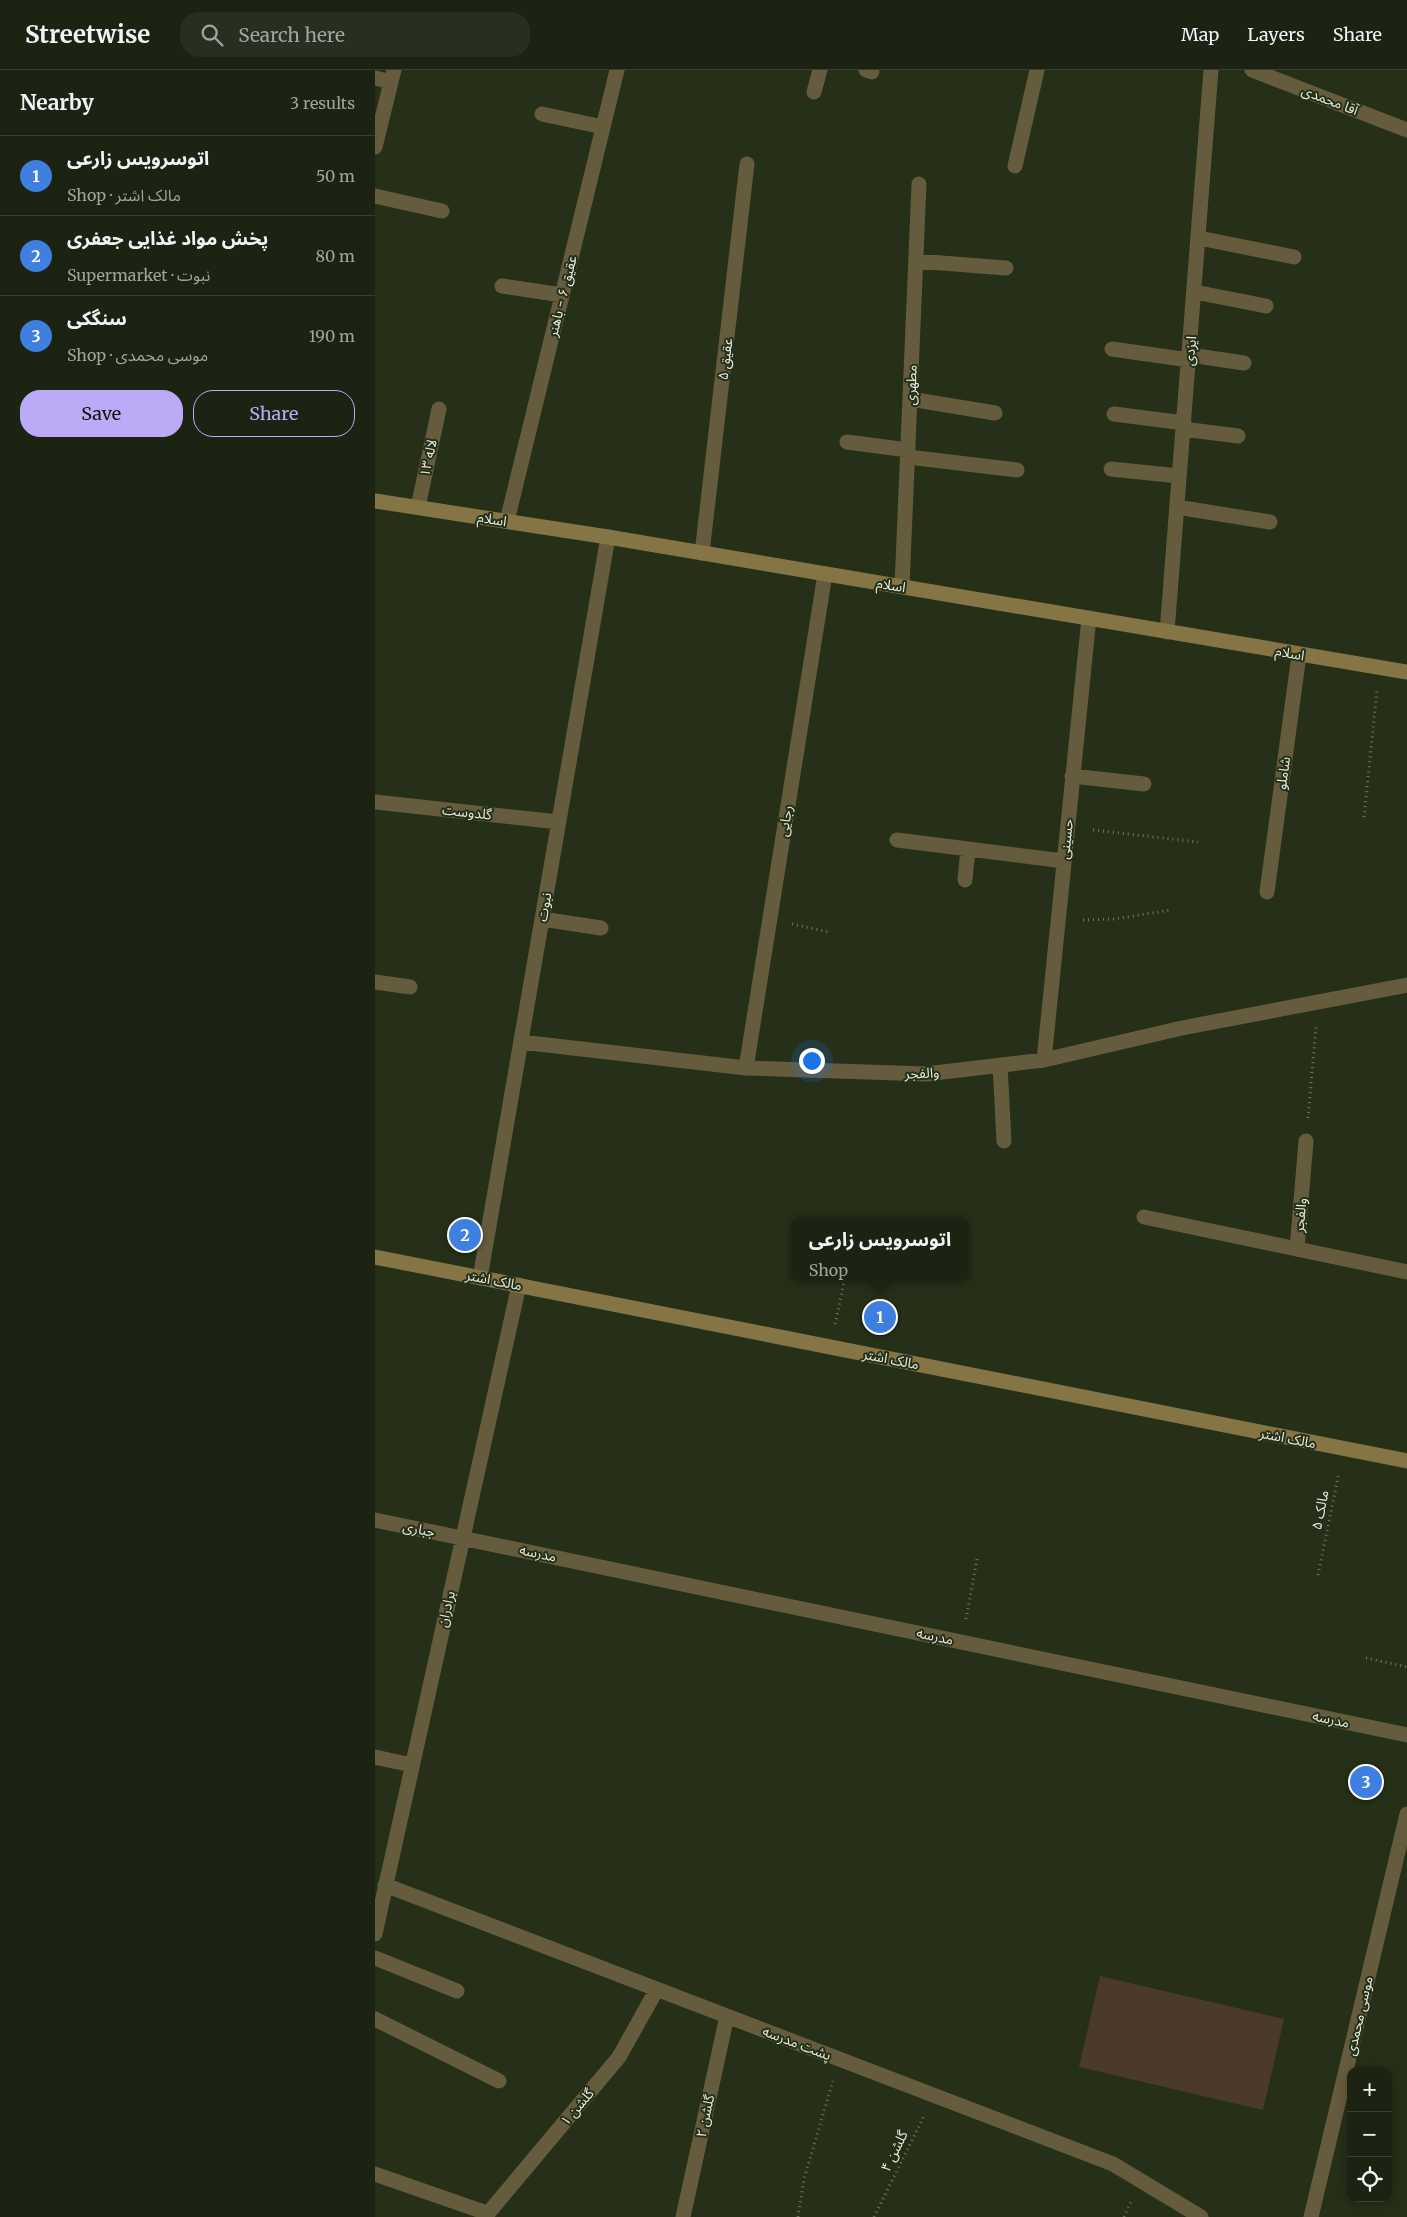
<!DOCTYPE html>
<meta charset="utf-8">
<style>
body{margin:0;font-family:Merriweather,"Noto Sans Arabic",serif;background:#292f20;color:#f1f3f6}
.controls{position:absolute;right:15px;bottom:15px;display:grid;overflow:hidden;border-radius:10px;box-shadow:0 2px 12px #0003}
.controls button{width:45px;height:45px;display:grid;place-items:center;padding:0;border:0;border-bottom:1px solid #3a4032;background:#1c2312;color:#f1f3f6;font:25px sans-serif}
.you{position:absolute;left:436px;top:990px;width:18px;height:18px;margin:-12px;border:4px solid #fff;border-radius:50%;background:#1a73e8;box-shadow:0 0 0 8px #1a73e833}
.badge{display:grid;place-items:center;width:32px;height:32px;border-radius:50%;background:#bbaaf6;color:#fff;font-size:16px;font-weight:700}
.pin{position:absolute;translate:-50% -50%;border:2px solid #fff;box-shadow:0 1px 5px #0006}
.popup{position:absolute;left:416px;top:1147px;width:178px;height:65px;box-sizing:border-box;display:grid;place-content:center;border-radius:10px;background:#1c2312;filter:drop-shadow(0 1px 4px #0005);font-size:16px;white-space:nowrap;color:#a0a49f}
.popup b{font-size:19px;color:#f1f3f6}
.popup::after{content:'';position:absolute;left:50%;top:100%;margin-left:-10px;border:10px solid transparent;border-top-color:#1c2312}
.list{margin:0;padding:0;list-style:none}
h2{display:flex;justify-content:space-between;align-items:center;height:65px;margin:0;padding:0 20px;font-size:21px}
h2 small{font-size:16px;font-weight:400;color:#a0a49f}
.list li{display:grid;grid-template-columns:32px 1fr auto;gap:15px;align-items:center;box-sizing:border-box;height:80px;padding:0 20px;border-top:1px solid #3a4032}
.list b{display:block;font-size:19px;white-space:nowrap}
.list p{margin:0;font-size:16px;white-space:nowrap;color:#a0a49f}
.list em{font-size:16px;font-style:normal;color:#a0a49f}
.actions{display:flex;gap:10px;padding:15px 20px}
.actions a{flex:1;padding:11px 0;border:1px solid #bbaaf6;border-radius:20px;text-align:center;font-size:18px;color:#bbaaf6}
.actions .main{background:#bbaaf6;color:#111}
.icon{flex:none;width:28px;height:28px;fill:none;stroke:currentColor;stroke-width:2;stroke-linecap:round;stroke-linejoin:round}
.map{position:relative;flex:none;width:1032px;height:2147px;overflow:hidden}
header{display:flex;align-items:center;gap:30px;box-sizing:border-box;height:70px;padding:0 25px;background:#1c2312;border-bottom:1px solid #3a4032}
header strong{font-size:24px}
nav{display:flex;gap:28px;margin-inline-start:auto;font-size:18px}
.search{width:350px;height:45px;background:#292f20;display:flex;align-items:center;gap:12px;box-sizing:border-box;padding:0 18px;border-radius:20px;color:#a0a49f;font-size:19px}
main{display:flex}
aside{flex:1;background:#1c2312}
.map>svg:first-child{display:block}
.green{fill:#4b392c}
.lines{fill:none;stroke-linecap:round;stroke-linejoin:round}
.path{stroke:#6f7763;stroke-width:3;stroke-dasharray:1 4;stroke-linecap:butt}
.lane{stroke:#655b3d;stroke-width:15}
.street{stroke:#655b3d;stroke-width:15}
.secondary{stroke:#857545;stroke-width:15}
.labels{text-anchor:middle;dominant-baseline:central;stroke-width:4;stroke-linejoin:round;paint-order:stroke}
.street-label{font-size:14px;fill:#e4eadb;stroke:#262f18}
</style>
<header>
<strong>Streetwise</strong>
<div class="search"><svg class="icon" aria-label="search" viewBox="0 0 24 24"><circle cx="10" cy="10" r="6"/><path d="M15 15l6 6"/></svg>Search here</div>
<nav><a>Map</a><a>Layers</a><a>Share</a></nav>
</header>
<main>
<aside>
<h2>Nearby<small>3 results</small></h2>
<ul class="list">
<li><span class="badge" style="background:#3f7fe0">1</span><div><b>اتوسرویس زارعی</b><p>Shop · مالک اشتر</p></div><em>50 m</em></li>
<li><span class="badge" style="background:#3f7fe0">2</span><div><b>پخش مواد غذایی جعفری</b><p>Supermarket · نبوت</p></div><em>80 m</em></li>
<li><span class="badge" style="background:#3f7fe0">3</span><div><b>سنگکی</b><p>Shop · موسی محمدی</p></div><em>190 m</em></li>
</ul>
<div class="actions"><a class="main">Save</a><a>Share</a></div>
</aside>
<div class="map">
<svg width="1032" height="2147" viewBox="0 0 1032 2147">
<rect width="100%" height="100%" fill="#262f18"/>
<path class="green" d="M725,1906L909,1949L888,2040L704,1997Z"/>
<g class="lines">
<path class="path" d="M989,747L1002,620
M718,760L823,772
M708,850L739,849L796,840
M417,854L454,862
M933,1048L941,957
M460,1254L470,1208
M943,1505L964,1403
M591,1549L602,1489
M991,1588L1032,1597
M423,2147L429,2109L458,2011
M499,2147L549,2046
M749,2147L756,2132"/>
<path class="lane" d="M922,1179L931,1071"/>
<path class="street" d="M491,0L497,2
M877,0L1032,60
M0,8L16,12
M439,22L445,0
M167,44L228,57
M0,77L19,0
M640,96L662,0
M0,126L67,141
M824,168L919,187
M541,191L631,198
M127,216L187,225
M820,222L891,236
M737,279L814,290
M815,285L869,293
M535,329L620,343
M739,344L809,353
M808,359L863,366
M472,372L533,380
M533,387L642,400
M736,399L804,406
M43,437L64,339
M802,437L895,452
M132,451L242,0
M327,483L372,94
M527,516L544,114
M792,562L836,0
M697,706L769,714
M0,732L184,752
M522,770L689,791
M590,810L593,779
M892,822L924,585
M167,849L226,858
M0,912L35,917
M146,972L371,998L551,1004L669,990L807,958L1032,915
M669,990L714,548
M625,995L629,1071
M371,998L450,504
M769,1147L1032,1202
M105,1208L233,467
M0,1450L1032,1665
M0,1687L37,1695
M10,1815L738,2094L826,2147
M0,1864L144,1215
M0,1888L82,1921
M0,1949L124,2011
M0,2104L112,2143
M110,2147L244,1987L282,1919
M308,2147L352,1946
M936,2147L1032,1744"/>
<path class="secondary" d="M0,431L233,467L1032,602
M0,1187L1032,1391"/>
</g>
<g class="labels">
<g class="street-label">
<text transform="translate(955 30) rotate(21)">آقا محمدی</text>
<text transform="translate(187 226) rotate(-76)">عقیق ۶ - باهنر</text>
<text transform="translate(815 281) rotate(-85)">ایزدی</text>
<text transform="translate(350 289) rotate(-83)">عقیق ۵</text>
<text transform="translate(536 315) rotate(-88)">مطهری</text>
<text transform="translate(53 388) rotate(-78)">لاله ۱۳</text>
<text transform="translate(117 449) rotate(9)">اسلام</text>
<text transform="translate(516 515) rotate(9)">اسلام</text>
<text transform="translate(915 583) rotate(10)">اسلام</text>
<text transform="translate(908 703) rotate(-82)">شاملو</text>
<text transform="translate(92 742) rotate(6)">گلدوست</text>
<text transform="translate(410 751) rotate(-81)">رجایی</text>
<text transform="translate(691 769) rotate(-84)">حسینی</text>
<text transform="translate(169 837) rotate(-80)">نبوت</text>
<text transform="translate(547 1003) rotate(-2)">والفجر</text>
<text transform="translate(925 1145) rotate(-85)">والفجر</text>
<text transform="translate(119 1210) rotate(11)">مالک اشتر</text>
<text transform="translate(516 1289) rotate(11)">مالک اشتر</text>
<text transform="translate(913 1368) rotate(11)">مالک اشتر</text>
<text transform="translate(945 1440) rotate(-79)">مالک ۵</text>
<text transform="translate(44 1459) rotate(11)">جباری</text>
<text transform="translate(163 1483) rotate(12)">مدرسه</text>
<text transform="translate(71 1539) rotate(-77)">برادران</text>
<text transform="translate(560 1566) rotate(12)">مدرسه</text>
<text transform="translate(956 1649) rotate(12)">مدرسه</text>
<text transform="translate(984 1946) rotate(-77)">موسی محمدی</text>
<text transform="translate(422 1973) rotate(21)">پشت مدرسه</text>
<text transform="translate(202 2037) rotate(-50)">گلشن ۱</text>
<text transform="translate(330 2046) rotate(-78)">گلشن ۲</text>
<text transform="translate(519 2081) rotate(-64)">گلشن ۴</text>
</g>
</g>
</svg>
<div class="controls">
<button>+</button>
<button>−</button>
<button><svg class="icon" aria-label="locate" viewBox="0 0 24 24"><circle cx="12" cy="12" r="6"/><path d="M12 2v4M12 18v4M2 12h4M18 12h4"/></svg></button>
</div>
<div class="you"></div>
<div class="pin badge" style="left:505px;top:1247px;background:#3f7fe0">1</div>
<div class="popup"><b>اتوسرویس زارعی</b>Shop</div>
<div class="pin badge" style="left:90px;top:1165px;background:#3f7fe0">2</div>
<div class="pin badge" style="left:991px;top:1712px;background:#3f7fe0">3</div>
</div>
</main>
